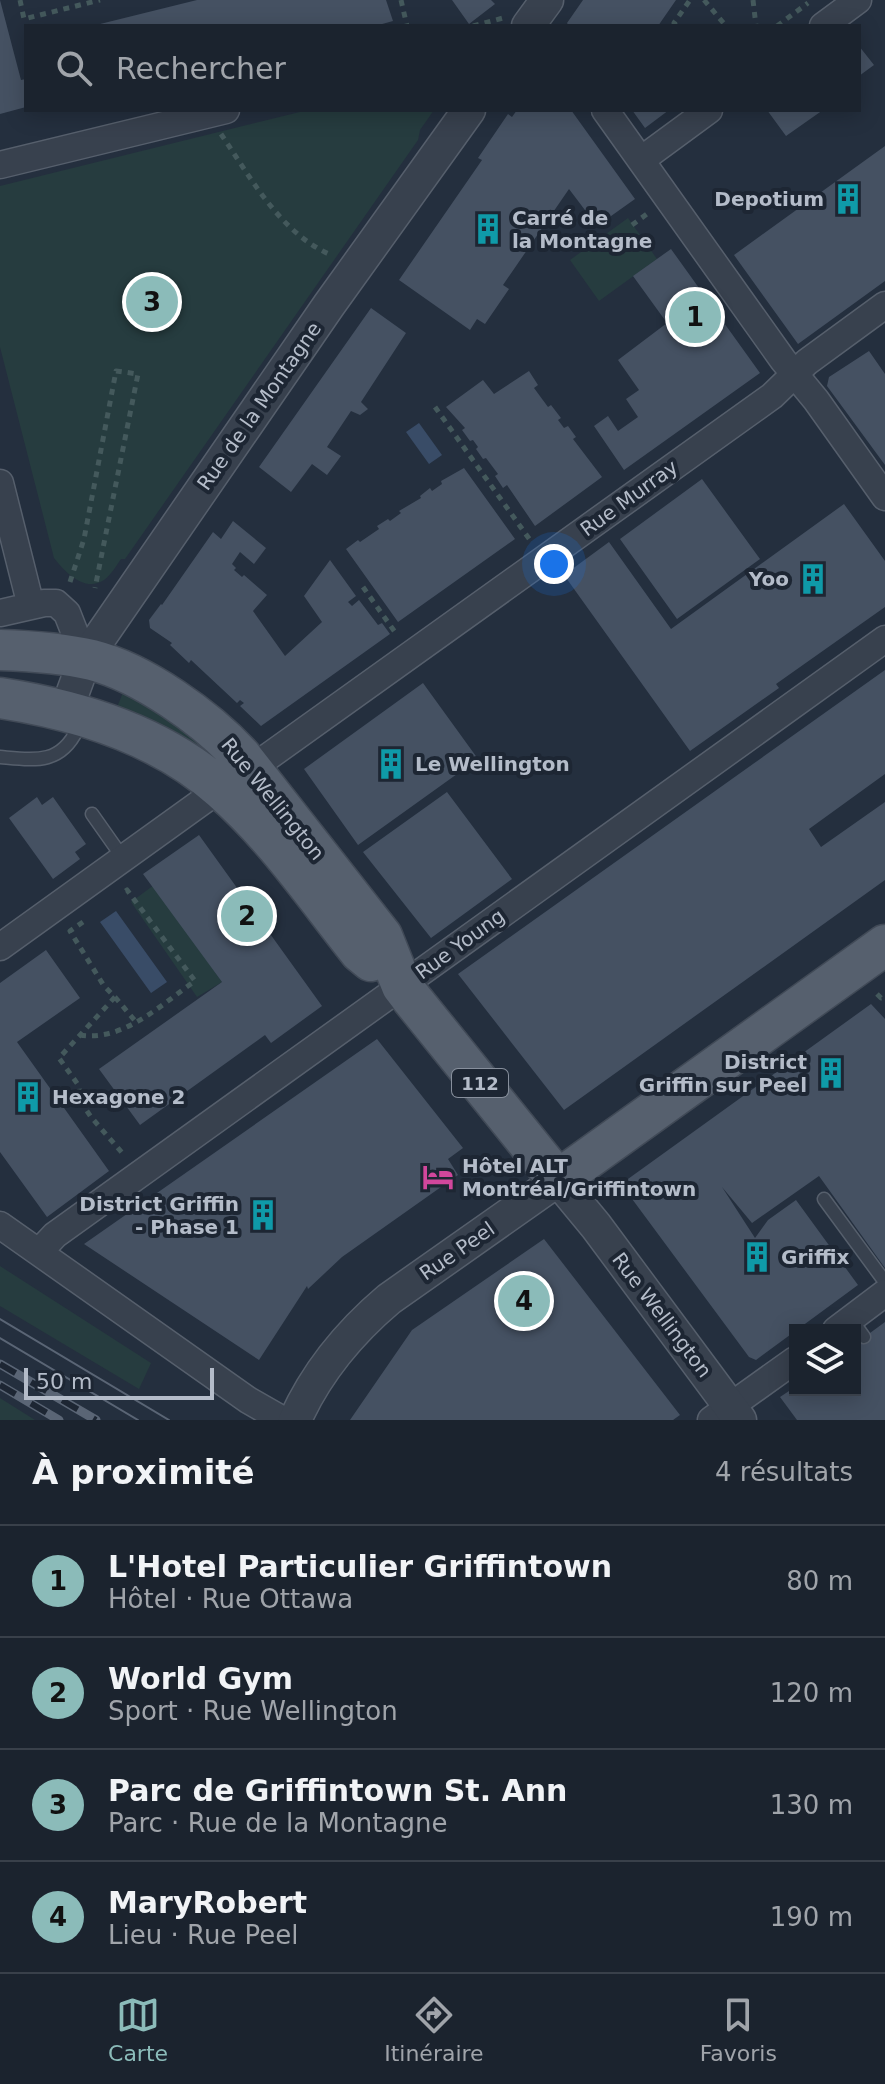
<!DOCTYPE html>
<html lang="fr">
<meta charset="utf-8">
<style>
body{margin:0;font-family:"DejaVu Sans",sans-serif;background:#242b36;color:#f1f3f6}
.controls{position:absolute;right:24px;bottom:24px;display:grid;overflow:hidden;border-radius:0px;box-shadow:0 4px 20px #0003}
.controls button{width:72px;height:72px;display:grid;place-items:center;padding:0;border:0;border-bottom:2px solid #39404a;background:#1b232e;color:#f1f3f6;font:40px sans-serif}
.scale{position:absolute;left:24px;bottom:20px;width:190px;box-sizing:border-box;padding-left:8px;border:4px solid #b4bcc9;border-top:0;font-size:22px;line-height:28px;white-space:nowrap;color:#b4bcc9;-webkit-text-stroke:6px #1d2633;paint-order:stroke}
.you{position:absolute;left:554px;top:564px;width:28px;height:28px;margin:-20px;border:6px solid #fff;border-radius:50%;background:#1a73e8;box-shadow:0 0 0 12px #1a73e833}
.badge{display:grid;place-items:center;width:52px;height:52px;border-radius:50%;background:#8bbbb9;color:#111;font-size:26px;font-weight:700}
.pin{position:absolute;translate:-50% -50%;border:4px solid #fff;box-shadow:0 2px 8px #0006}
.list{margin:0;padding:0;list-style:none}
h2{display:flex;justify-content:space-between;align-items:center;height:104px;margin:0;padding:0 32px;font-size:34px}
h2 small{font-size:26px;font-weight:400;color:#a0a4aa}
.list li{display:grid;grid-template-columns:52px 1fr auto;gap:24px;align-items:center;box-sizing:border-box;height:112px;padding:0 32px;border-top:2px solid #39404a}
.list b{display:block;font-size:30px;white-space:nowrap}
.list p{margin:0;font-size:26px;white-space:nowrap;color:#a0a4aa}
.list em{font-size:26px;font-style:normal;color:#a0a4aa}
.icon{flex:none;width:44px;height:44px;fill:none;stroke:currentColor;stroke-width:2;stroke-linecap:round;stroke-linejoin:round}
.map{position:relative;flex:none;width:885px;height:1420px;overflow:hidden}
.search{position:absolute;background:#1b232e;box-shadow:0 4px 20px #0003;left:24px;right:24px;top:24px;height:88px;display:flex;align-items:center;gap:20px;box-sizing:border-box;padding:0 28px;border-radius:0px;color:#a0a4aa;font-size:30px}
.sheet{height:552px;background:#1b232e}
nav{display:flex;justify-content:space-around;align-items:center;box-sizing:border-box;height:112px;border-top:2px solid #39404a;background:#1b232e;font-size:22px;color:#a0a4aa}
nav a{display:grid;justify-items:center;gap:4px}
nav .on{color:#8bbbb9}
.map>svg:first-child{display:block}
.green{fill:#263c3f}
.water{fill:#394c67}
.building{fill:#455162}
.lines{fill:none;stroke-linecap:round;stroke-linejoin:round}
.service-casing{stroke:#565f6c;stroke-width:15}
.minor-casing{stroke:#565f6c;stroke-width:29}
.tertiary-casing{stroke:#565f6c;stroke-width:35}
.primary-casing{stroke:#414a57;stroke-width:43}
.path{stroke:#44595c;stroke-width:5;stroke-dasharray:6 6;stroke-linecap:butt}
.service{stroke:#38414e;stroke-width:12}
.minor{stroke:#38414e;stroke-width:26}
.tertiary{stroke:#38414e;stroke-width:32}
.primary{stroke:#56606e;stroke-width:40}
.tram{stroke:#5a6575;stroke-width:2}
.rail-casing{stroke:#5a6575;stroke-width:9}
.rail{stroke:#1d2633;stroke-width:6;stroke-dasharray:18;stroke-linecap:butt}
.labels{text-anchor:middle;dominant-baseline:central;stroke-width:8;stroke-linejoin:round;paint-order:stroke}
.shield{fill:#1d2633;stroke:#878f9c;stroke-width:2}
.shield-label{font-size:18px;font-weight:bold;fill:#b4bcc9}
.poi-label{font-size:20px;font-weight:bold;fill:#b4bcc9;stroke:#1d2633;text-anchor:start}
.street-label{font-size:20px;fill:#b4bcc9;stroke:#1d2633}
</style>
<div class="map">
<svg width="885" height="1420" viewBox="0 0 885 1420">
<rect width="100%" height="100%" fill="#242f3e"/>
<path class="green" d="M308,110H434L420,130L418,140L125,559H121C116,566 111,575 104,580C85,593 65,572 54,558L0,347V186Z
M628,218L657,259L599,301L570,260Z
M124,690L157,706L217,758L215,760L115,712Z
M154,885L222,982L197,997L131,902Z
M0,1266L151,1363L139,1389L0,1306Z
M0,1398L35,1420H0Z"/>
<path class="water" d="M419,423L442,455L429,464L406,432Z
M116,911L167,982L151,993L100,922Z"/>
<path class="building" d="M0,0L21,80L26,79V107L0,114Z
M197,0H386L393,21L375,26H92Z
M452,0H491L495,4L469,24Z
M583,0H676L658,26H569L567,23Z
M859,46L874,65L859,76Z
M517,110H571L635,199L597,226L569,189L503,285L509,289L485,324L477,319L470,330L399,280L482,160L478,158L508,114L512,117Z
M632,110H669L645,128Z
M767,110H823L786,136Z
M885,146V281L798,344L734,255Z
M671,249L760,373L624,470L594,426L608,416L618,431L638,417L626,399L639,390L618,360L667,323L633,276Z
M371,308L406,333L361,402L368,409L360,415L351,411L327,447L341,456L327,475L312,464L291,492L259,467Z
M869,351L885,374V465L827,386L829,377Z
M529,371L538,385L534,388L548,407L551,405L561,418L558,420L564,428L568,426L576,437L573,439L602,477L535,526L507,485L503,488L495,476L498,474L486,458L483,459L476,449L478,447L473,440L470,441L462,430L465,428L446,407L483,380L494,394Z
M464,468L515,539L398,622L346,549L358,540L360,542L379,529L377,526L388,519L390,521L401,513L399,511L421,498L420,496L430,488L432,491L442,484L441,481Z
M702,479L760,559L677,619L620,539Z
M844,504L885,561V607L776,684L779,688L690,751L564,575L609,542L671,629Z
M233,521L266,548L254,564L240,552L232,564L236,568L234,570L242,577L244,575L267,595L253,611L285,656L322,622L304,596L330,560L356,596L348,602L352,606L359,600L378,625L382,623L390,634L261,726L240,706L244,703L240,700L237,703L191,660L189,663L170,645L172,643L150,628L149,620L161,604L162,605L213,532L221,539Z
M885,670V774L809,829L821,847L885,802V880L564,1110L458,974Z
M423,683L478,759L358,845L304,769Z
M447,792L512,879L431,938L363,852Z
M37,797L42,805L53,797L86,844L75,852L80,859L53,879L9,818Z
M199,835L322,1006L271,1043L265,1035L140,1125L99,1069L222,982L143,874Z
M46,950L80,998L17,1042L109,1171L47,1217L0,1152V983Z
M871,1004L885,1019V1268L819,1176L752,1223L722,1187L755,1238L768,1220L796,1200L858,1285L756,1360L749,1357L621,1184Z
M377,1039L463,1148L448,1159L458,1175L342,1257L308,1289L307,1286L259,1360L84,1244Z
M544,1239L680,1415L673,1420H350L412,1330Z
M885,1322V1420H797L780,1397L795,1387V1390H855V1344Z"/>
<g class="lines">
<defs>
<path id="service" d="M0,757C34,760 60,765 77,730L72,720
M92,814L123,858
M824,1199L885,1282
M851,1319L864,1337"/>
<path id="minor" d="M823,26L858,0
M605,110L783,360L816,400L885,497
M641,160L709,110
M0,165L226,110
M0,483L31,606
M0,613L44,603H56L67,613L85,659
M251,769L772,396L807,362L885,305
M0,947L221,788
M0,1225L248,1400L283,1420
M39,1252L55,1235L885,639
M836,1330L885,1293
M711,1420L795,1360"/>
<path id="tertiary" d="M528,26L547,0
M66,711L85,659L329,305L469,110
M295,1420C316,1373 350,1332 389,1299L558,1180L596,1226L740,1420"/>
<path id="primary" d="M0,650C31,651 62,653 92,660C143,673 206,718 241,756L382,936L402,986L412,999L558,1180L885,945
M0,698C79,710 161,735 222,790C275,836 316,897 360,952L371,961"/>
</defs>
<use href="#service" class="service-casing"/>
<use href="#minor" class="minor-casing"/>
<use href="#tertiary" class="tertiary-casing"/>
<use href="#primary" class="primary-casing"/>
<path class="path" d="M20,0L24,19L100,0
M401,0L407,26
M704,0L726,26
M753,0L756,26
M473,26L503,18
M676,26L674,23L690,0
M777,26L808,3
M221,134C251,178 280,233 331,255
M632,225L651,211
M435,407L530,540
M70,582L84,539L116,371L138,374L95,588
M363,587L397,635
M83,922L70,931L104,986L115,997L59,1058L79,1086L81,1102L91,1117L124,1155
M877,994L881,998L885,997
M115,997L136,1022
M80,1035C123,1042 162,1004 195,981L127,890L123,893"/>
<use href="#service" class="service"/>
<use href="#minor" class="minor"/>
<use href="#tertiary" class="tertiary"/>
<use href="#primary" class="primary"/>
<path class="tram" d="M0,1319L169,1420
M0,1338L138,1420"/>
<defs>
<path id="rail" d="M0,1364L96,1420
M0,1385L59,1420"/>
</defs>
<use href="#rail" class="rail-casing"/>
<use href="#rail" class="rail"/>
</g>
<defs>
<symbol id="building-bare" viewBox="-9 -9 18 18"><path d="M-4-6H4V6H1V3H-1V6H-4ZM-2.5-4.3h1.7v1.8h-1.7ZM.8-4.3h1.7v1.8H.8ZM-2.5-1h1.7V.8h-1.7ZM.8-1h1.7V.8H.8Z" fill="#0f9aa8" stroke="#1d2633" stroke-width="2.5" paint-order="stroke"/></symbol>
<symbol id="hotel-bare" viewBox="-9 -9 18 18"><path d="M-6-4.5h1.5V1H6V5H4.5V3h-9V5H-6ZM-4 0a1.8 1.8 0 1 1 3.6 0ZM.5 0V-2.5h3Q6-2.5 6 0Z" fill="#d1479c" stroke="#1d2633" stroke-width="2.5" paint-order="stroke"/></symbol>
</defs>
<g fill-rule="evenodd">
<use href="#building-bare" x="826" y="177" width="44" height="44"/>
<use href="#building-bare" x="466" y="207" width="44" height="44"/>
<use href="#building-bare" x="791" y="557" width="44" height="44"/>
<use href="#building-bare" x="369" y="742" width="44" height="44"/>
<use href="#building-bare" x="809" y="1051" width="44" height="44"/>
<use href="#building-bare" x="6" y="1075" width="44" height="44"/>
<use href="#hotel-bare" x="416" y="1155" width="44" height="44"/>
<use href="#building-bare" x="241" y="1193" width="44" height="44"/>
<use href="#building-bare" x="735" y="1235" width="44" height="44"/>
</g>
<g class="labels">
<rect class="shield" x="452" y="1069" width="56" height="28" rx="6"/>
<g class="shield-label">
<text x="480" y="1083">112</text>
</g>
<g class="poi-label">
<text x="824" y="199" text-anchor="end">Depotium</text>
<text x="512" y="218">Carré de<tspan x="512" dy="23">la Montagne</tspan></text>
<text x="789" y="579" text-anchor="end">Yoo</text>
<text x="415" y="764">Le Wellington</text>
<text x="807" y="1062" text-anchor="end">District<tspan x="807" dy="23">Griffin sur Peel</tspan></text>
<text x="52" y="1097">Hexagone 2</text>
<text x="462" y="1166">Hôtel ALT<tspan x="462" dy="23">Montréal/Griffintown</tspan></text>
<text x="239" y="1204" text-anchor="end">District Griffin<tspan x="239" dy="23">- Phase 1</tspan></text>
<text x="781" y="1257">Griffix</text>
</g>
<g class="street-label">
<text transform="translate(259 406) rotate(-55)">Rue de la Montagne</text>
<text transform="translate(629 498) rotate(-36)">Rue Murray</text>
<text transform="translate(273 799) rotate(51)">Rue Wellington</text>
<text transform="translate(460 944) rotate(-36)">Rue Young</text>
<text transform="translate(457 1251) rotate(-35)">Rue Peel</text>
<text transform="translate(662 1315) rotate(53)">Rue Wellington</text>
</g>
</g>
</svg>
<div class="controls">
<button><svg class="icon" aria-label="layers" viewBox="0 0 24 24"><path d="M12 4l9 5-9 5-9-5zM3 14l9 5 9-5"/></svg></button>
</div>
<div class="scale">50 m</div>
<div class="you"></div>
<div class="pin badge" style="left:695px;top:317px">1</div>
<div class="pin badge" style="left:247px;top:916px">2</div>
<div class="pin badge" style="left:152px;top:302px">3</div>
<div class="pin badge" style="left:524px;top:1301px">4</div>
<div class="search"><svg class="icon" aria-label="search" viewBox="0 0 24 24"><circle cx="10" cy="10" r="6"/><path d="M15 15l6 6"/></svg>Rechercher</div>
</div>
<section class="sheet">
<h2>À proximité<small>4 résultats</small></h2>
<ul class="list">
<li><span class="badge">1</span><div><b>L'Hotel Particulier Griffintown</b><p>Hôtel · Rue Ottawa</p></div><em>80 m</em></li>
<li><span class="badge">2</span><div><b>World Gym</b><p>Sport · Rue Wellington</p></div><em>120 m</em></li>
<li><span class="badge">3</span><div><b>Parc de Griffintown St. Ann</b><p>Parc · Rue de la Montagne</p></div><em>130 m</em></li>
<li><span class="badge">4</span><div><b>MaryRobert</b><p>Lieu · Rue Peel</p></div><em>190 m</em></li>
</ul>
</section>
<nav>
<a class="on"><svg class="icon" aria-label="map" viewBox="0 0 24 24"><path d="M3 6l6-2 6 2 6-2v14l-6 2-6-2-6 2zM9 4v14M15 6v14"/></svg>Carte</a>
<a><svg class="icon" aria-label="directions" viewBox="0 0 24 24"><path d="M12 3l9 9-9 9-9-9zM9 14v-3h6M13 9l2 2-2 2"/></svg>Itinéraire</a>
<a><svg class="icon" aria-label="saved" viewBox="0 0 24 24"><path d="M7 4h10v16l-5-4-5 4z"/></svg>Favoris</a>
</nav>
